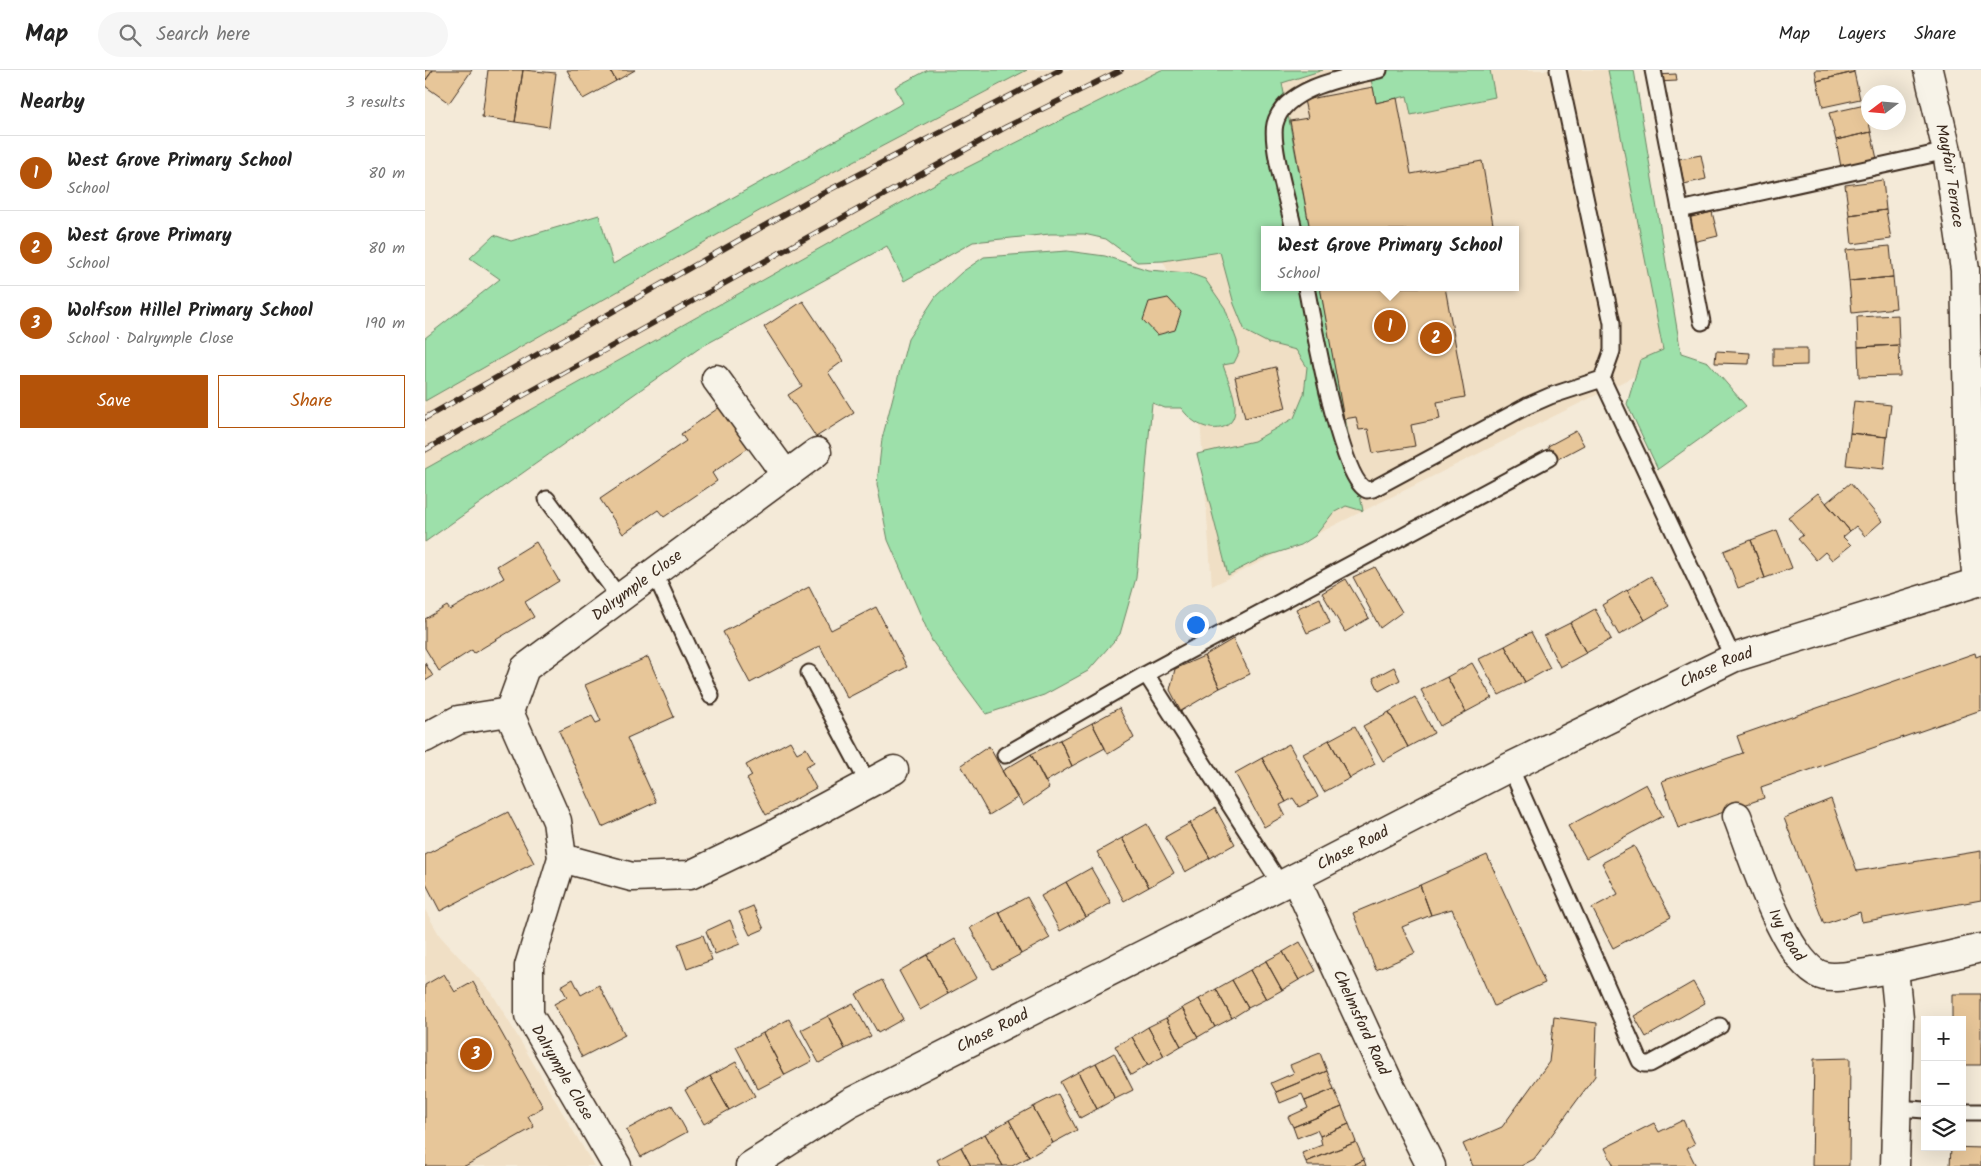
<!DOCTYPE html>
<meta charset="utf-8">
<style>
body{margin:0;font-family:Kalam,sans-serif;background:#f6f6f6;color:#222}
.controls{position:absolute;right:15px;bottom:15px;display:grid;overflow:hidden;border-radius:0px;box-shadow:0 5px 20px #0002}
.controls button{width:45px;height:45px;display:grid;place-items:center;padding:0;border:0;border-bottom:1px solid #e0e0e0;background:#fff;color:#222;font:25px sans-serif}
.compass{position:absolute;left:1436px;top:15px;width:45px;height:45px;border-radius:50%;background:#fff;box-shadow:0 5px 20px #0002;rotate:254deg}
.you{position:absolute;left:770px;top:554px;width:18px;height:18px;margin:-12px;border:4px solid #fff;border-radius:50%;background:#1a73e8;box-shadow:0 0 0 8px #1a73e833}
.badge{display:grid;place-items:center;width:32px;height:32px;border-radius:50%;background:#b45309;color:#fff;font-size:16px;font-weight:700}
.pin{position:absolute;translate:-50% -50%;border:2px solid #fff;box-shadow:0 1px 5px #0006}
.popup{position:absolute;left:836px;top:156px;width:258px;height:65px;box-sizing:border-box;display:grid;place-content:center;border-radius:0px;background:#fff;filter:drop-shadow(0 1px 4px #0005);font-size:16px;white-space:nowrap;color:#767676}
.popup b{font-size:19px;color:#222}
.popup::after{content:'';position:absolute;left:50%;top:100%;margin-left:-10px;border:10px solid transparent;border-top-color:#fff}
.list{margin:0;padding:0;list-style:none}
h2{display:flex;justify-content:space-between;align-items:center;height:65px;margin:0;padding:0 20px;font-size:21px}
h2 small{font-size:16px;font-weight:400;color:#767676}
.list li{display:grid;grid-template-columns:32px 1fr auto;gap:15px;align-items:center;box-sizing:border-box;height:75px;padding:0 20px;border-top:1px solid #e0e0e0}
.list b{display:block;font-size:19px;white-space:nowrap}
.list p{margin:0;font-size:16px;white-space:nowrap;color:#767676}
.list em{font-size:16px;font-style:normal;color:#767676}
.actions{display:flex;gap:10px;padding:15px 20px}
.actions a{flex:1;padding:11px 0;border:1px solid #b45309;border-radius:0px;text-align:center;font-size:18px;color:#b45309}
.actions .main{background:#b45309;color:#fff}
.icon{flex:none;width:28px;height:28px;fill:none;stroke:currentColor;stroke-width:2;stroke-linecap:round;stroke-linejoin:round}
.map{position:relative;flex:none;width:1556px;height:1096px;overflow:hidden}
header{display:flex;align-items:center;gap:30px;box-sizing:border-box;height:70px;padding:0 25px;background:#fff;border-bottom:1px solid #e0e0e0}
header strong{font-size:24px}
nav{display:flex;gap:28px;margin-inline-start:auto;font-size:18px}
.search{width:350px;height:45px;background:#f6f6f6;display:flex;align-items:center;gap:12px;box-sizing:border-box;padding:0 18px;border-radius:28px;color:#767676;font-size:19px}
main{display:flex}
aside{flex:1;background:#fff}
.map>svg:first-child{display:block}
.built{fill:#f0dfc5;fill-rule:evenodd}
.green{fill:#9de0aa;stroke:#6c8564}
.building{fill:#e7c699;stroke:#3b2a1e}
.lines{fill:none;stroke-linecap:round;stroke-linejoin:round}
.lane-casing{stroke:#3b2a1e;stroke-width:19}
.street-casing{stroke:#3b2a1e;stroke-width:31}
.secondary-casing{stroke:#3b2a1e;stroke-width:31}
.lane{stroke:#f7f3e8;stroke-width:15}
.street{stroke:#f7f3e8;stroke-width:28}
.secondary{stroke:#f7f3e8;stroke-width:28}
.rail-casing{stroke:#3b2a1e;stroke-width:5.5}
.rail{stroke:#f7f3e8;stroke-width:4;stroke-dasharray:11;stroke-linecap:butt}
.labels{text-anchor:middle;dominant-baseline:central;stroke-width:4.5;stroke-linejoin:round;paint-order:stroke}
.street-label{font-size:16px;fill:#3b2a1e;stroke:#f7f3e8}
</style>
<header>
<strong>Map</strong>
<div class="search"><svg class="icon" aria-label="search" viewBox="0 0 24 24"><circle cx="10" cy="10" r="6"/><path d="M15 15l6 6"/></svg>Search here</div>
<nav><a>Map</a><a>Layers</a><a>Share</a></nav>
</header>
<main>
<aside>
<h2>Nearby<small>3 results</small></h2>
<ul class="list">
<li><span class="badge">1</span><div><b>West Grove Primary School</b><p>School</p></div><em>80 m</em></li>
<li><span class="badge">2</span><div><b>West Grove Primary</b><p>School</p></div><em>80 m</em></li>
<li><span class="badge">3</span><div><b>Wolfson Hillel Primary School</b><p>School · Dalrymple Close</p></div><em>190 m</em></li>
</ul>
<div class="actions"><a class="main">Save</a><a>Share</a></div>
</aside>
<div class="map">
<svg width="1556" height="1096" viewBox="0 0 1556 1096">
<rect width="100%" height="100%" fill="#f4ead8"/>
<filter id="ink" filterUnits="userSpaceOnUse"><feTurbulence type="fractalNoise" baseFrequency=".02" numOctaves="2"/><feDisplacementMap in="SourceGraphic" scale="10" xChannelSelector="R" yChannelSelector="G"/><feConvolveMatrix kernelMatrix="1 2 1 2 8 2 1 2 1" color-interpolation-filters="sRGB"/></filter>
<g filter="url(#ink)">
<path class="built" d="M602,0H736L517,110L0,399V331L336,140Z
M854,0H1209L1256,283L787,516L768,252L738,191L712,192L681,169L659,164H625L548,172L479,211L560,135ZM840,160H1090V217H840Z
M0,840L15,866L67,923L169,1096H0Z"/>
<path class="green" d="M503,0H602L336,140L0,331V268L75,209L45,188L69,165L86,171L174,145L188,194L478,33L470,17Z
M736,0H898L857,13L885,160H840V217H895L938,441L921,436L908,443L890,466L876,475L836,488L803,505L772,384L829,371L869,348L879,324L882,297L871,280L843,273L820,261L809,234L795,182L738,191L712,192L681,169L659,164H625L548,172L479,211L462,176L276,277L0,472V399L517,110Z
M944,0H1065L1070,27L986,45L982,26L951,33Z
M1183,0H1209L1256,283L1283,292L1321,336L1233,399L1202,334L1215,290L1238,280Z
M642,181L680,186L723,200L764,203L780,209L800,238L812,271L814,283L809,293L798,295C802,308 810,324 810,337C811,361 787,363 770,352C765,349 760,343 756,338H740L727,333L711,508L695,564L663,601L619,625L561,644L507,571L463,470L452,414L457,369L483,269L511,226L537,202L559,187Z"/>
<path class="building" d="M0,0H8L0,11Z
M8,0H47L24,33L0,16V11Z
M63,0H98L90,52L57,47Z
M98,0L131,3L124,57L90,52Z
M142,0H185L191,11L158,29Z
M185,0H210L191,11Z
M1390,0H1429V2L1392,11Z
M1429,2L1435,29L1398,37L1392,11Z
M1251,4L1252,11L1232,12L1231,5Z
M948,17L951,33L972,28L986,104L1057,91L1069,160H885L865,51L883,48L879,30Z
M1440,35L1446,62L1411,70L1404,43Z
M1446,62L1452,89L1416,97L1411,70Z
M1276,85L1281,109L1259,114L1254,89Z
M1458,110L1461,140L1424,145L1420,115Z
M1461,140L1466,169L1427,174L1424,145Z
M1287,142L1293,166L1264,173L1259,149Z
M1465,176L1468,207L1424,211L1421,180Z
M1468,207L1471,238L1427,243L1424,211Z
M895,217H1020L1040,327L1012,332L1015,349L986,355L990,376L948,383L943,359L934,360L931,347L919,349Z
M743,228L756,242L750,260L732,265L718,250L724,232Z
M378,231L418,291L403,302L429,343L391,367L363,325L377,316L339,257Z
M1473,245L1474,275L1433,277L1432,247Z
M1474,275L1475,306L1434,307L1433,277Z
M1348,278H1382V295L1348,296Z
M1291,281L1325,283L1324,294L1290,293Z
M851,297L861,338L820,348L810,307Z
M1429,331L1466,335L1462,367L1425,363Z
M295,337L323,378L287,403L292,411L239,447L233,440L198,464L175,429L261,371L256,364Z
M1151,361L1159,375L1131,390L1123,376Z
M1425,363L1462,367L1459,399L1421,395Z
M1425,413L1457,451L1440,466L1431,456L1425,461L1401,433Z
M1393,423L1425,461L1418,467L1426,475L1407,490L1400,482L1391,490L1373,469L1378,465L1363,447Z
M1352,460L1367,498L1340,508L1326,470Z
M1326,470L1340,508L1313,518L1299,481Z
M111,472L134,511L100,532L109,547L49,583L47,580L14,601L0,578V549L22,536L25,540L79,508L72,496Z
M950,497L977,542L955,558L928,507Z
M1226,506L1244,536L1220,550L1202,520Z
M921,509L944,548L920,562L897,523Z
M384,517L406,560L451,537L482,597L422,628L395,576L325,613L298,562Z
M1202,520L1220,550L1194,565L1177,535Z
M895,528L905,553L882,563L871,539Z
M1170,539L1186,569L1161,583L1145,553Z
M1145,553L1161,583L1135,597L1119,566Z
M1106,562L1125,598L1100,612L1080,576Z
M808,569L825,604L795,618L779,586Z
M1080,576L1100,612L1074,625L1054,589Z
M1550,583L1551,587L1556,585V640L1336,717L1339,728L1253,758L1237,711L1318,683L1312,666Z
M779,586L795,618L756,641L745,620L750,599Z
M223,587L249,647L202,668L231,732L177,757L134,661L167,646L171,653L176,651L160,615Z
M0,593L8,606L0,611Z
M1047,593L1067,628L1041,642L1022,607Z
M969,597L975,610L954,621L948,608Z
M1022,607L1041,642L1015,656L996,620Z
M990,627L1009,663L983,677L964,642Z
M694,638L709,668L683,684L667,653Z
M964,642L983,677L958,691L938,656Z
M667,653L680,678L647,696L635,670Z
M930,656L950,694L925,708L904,670Z
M635,670L647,696L620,712L606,684Z
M904,670L925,708L899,722L878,684Z
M365,671L372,683L381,678L389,692L380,697L391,718L341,745L322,709L327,706L321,695Z
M864,674L893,727L874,737L868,728L861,732L837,688Z
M564,676L592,728L564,745L536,695Z
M606,684L624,718L598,736L577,701Z
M837,688L861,732L855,735L860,745L839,757L810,703Z
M1221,714L1238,746L1161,788L1143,756Z
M1406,729L1432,801L1556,781V830L1437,852L1435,842L1399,854L1359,748Z
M790,738L810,774L785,788L765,753Z
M83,742L109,793L15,841L0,812V785Z
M765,753L785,788L760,802L740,767Z
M722,754L749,803L724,817L697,768Z
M697,768L724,817L699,831L672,782Z
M1209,776L1246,847L1188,878L1167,838L1193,824L1177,793Z
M1062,785L1120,913L1069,936L1027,839L1006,845L995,815Z
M666,798L686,833L661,847L641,812Z
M641,812L661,847L635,861L616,826Z
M995,815L1006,845L977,857L990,883L951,900L928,843Z
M602,827L625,868L596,884L574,842Z
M328,836L339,859L325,865L314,842Z
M574,842L596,884L568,899L545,858Z
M305,850L315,874L290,884L281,861Z
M278,865L287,890L262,899L253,874Z
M530,869L552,908L523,924L502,885Z
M875,872L891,901L874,910L858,882Z
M858,882L874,910L857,920L841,891Z
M502,885L523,924L495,940L474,901Z
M841,891L857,920L841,929L825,900Z
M825,900L841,929L823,938L807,910Z
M19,904L30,922L48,912L118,1037L103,1046L109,1057L40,1096H0V915Z
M148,909L156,925L174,915L200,965L157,987L129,934L142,927L136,916Z
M457,910L478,949L453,963L431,924Z
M807,910L823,938L807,948L791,919Z
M1268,912L1280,933L1221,967L1209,946Z
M791,919L807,948L790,957L774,929Z
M1527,924H1556V995H1537V950H1527Z
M774,929L790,957L773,967L757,938Z
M428,933L446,966L420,979L403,946Z
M757,938L773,967L756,976L741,948Z
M403,946L420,979L394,993L376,960Z
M1129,947L1172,953L1170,1006L1109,1089L1096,1096H1048L1038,1074L1077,1057L1124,992Z
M741,948L756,976L739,986L723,957Z
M364,949L387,991L360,1005L338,963Z
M723,957L739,986L723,995L707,967Z
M338,963L360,1005L333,1019L311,977Z
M707,967L723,995L706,1005L690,976Z
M689,983L708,1020L690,1029L671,993Z
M895,983L902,1001L851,1022L846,1013L869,1003L865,995Z
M1425,988L1424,1096H1387L1389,989Z
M311,992L330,1026L304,1040L285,1006Z
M671,993L690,1029L672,1039L653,1002Z
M902,1001L909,1019L880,1031L877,1024L855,1033L851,1022Z
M653,1002L672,1039L655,1048L635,1012Z
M285,1006L304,1040L279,1054L260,1020Z
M909,1019L917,1037L868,1057L863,1047L883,1038L880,1031Z
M633,1024L652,1060L628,1073L608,1037Z
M247,1035L262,1062L216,1087L201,1060Z
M608,1037L628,1073L604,1087L584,1050Z
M917,1037L924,1054L895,1066L892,1060L872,1068L868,1057Z
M584,1050L604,1087L587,1096H578L560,1064Z
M1258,1050L1270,1074L1262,1078L1271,1096H1189L1180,1078L1229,1053L1234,1062Z
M924,1054L931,1072L881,1092L877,1083L897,1075L895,1066Z
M560,1064L578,1096H546L536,1077Z
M931,1072L939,1090L924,1096H883L881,1092Z
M536,1077L546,1096H515L512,1090Z
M1526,1077L1556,1078V1096H1525Z
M939,1090L941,1096H924Z"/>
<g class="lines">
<defs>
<path id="lane" d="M1133,0L1187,253V281L1177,309L1308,588
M1228,0L1277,252
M1255,140L1522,81
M869,160C864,136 845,75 850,54C859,17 922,7 954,0
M881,217C888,251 915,409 942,420L948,419L1102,336L1125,326L1177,309
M122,429L194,527
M229,502L286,626
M384,603L443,713
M721,604L856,815
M580,685L721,604L1124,388
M1085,697L1215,991L1219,994H1225L1295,956
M1472,1038L1500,1040
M1537,1042H1556"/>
<g id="street">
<path id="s1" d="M1503,0L1522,81L1540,200L1545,441L1552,512"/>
<path d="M291,309L361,405"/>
<path id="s2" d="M84,642L100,598L392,382"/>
<path id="s3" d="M0,668L33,650L84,642L132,751L137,788L104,896V945L192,1096"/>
<path id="s4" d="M1312,746C1326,781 1361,898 1399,906C1412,909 1427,905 1441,903C1479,897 1518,887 1556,878"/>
<path d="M137,788L207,807L265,805L344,767L469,700"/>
<path id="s5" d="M870,808L965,1015L1006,1096"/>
<path d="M1469,899L1474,949L1470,1096"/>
</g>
<g id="secondary">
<path id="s6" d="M325,1096L424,1033L856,815L1085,697L1308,588L1556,511"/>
</g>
</defs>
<use href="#lane" class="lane-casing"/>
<use href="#street" class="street-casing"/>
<use href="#secondary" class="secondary-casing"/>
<use href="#lane" class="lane"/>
<use href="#street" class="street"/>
<use href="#secondary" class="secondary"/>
<defs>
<path id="rail" d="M0,348L383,131L635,0
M0,380L581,57L696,0"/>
</defs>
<use href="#rail" class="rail-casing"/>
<use href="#rail" class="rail"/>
</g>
</g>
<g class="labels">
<g class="street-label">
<text stroke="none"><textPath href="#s1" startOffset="108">Mayfair Terrace</textPath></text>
<text stroke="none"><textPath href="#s2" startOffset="186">Dalrymple Close</textPath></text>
<text stroke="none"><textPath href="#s6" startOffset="1088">Chase Road</textPath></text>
<text stroke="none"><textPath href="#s6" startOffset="682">Chase Road</textPath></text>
<text stroke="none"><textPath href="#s4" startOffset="129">Ivy Road</textPath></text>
<text stroke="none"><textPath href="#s5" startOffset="159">Chelmsford Road</textPath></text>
<text stroke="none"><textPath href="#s6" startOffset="278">Chase Road</textPath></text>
<text stroke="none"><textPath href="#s3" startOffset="474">Dalrymple Close</textPath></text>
</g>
</g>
</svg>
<div class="controls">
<button>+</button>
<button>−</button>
<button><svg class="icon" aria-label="layers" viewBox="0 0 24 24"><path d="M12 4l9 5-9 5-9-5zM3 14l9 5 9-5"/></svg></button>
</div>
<svg class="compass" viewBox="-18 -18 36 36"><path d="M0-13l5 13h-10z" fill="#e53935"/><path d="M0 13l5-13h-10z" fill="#767676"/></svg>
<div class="you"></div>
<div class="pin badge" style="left:965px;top:256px">1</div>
<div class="popup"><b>West Grove Primary School</b>School</div>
<div class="pin badge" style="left:1011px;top:268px">2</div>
<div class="pin badge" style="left:51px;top:984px">3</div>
</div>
</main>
